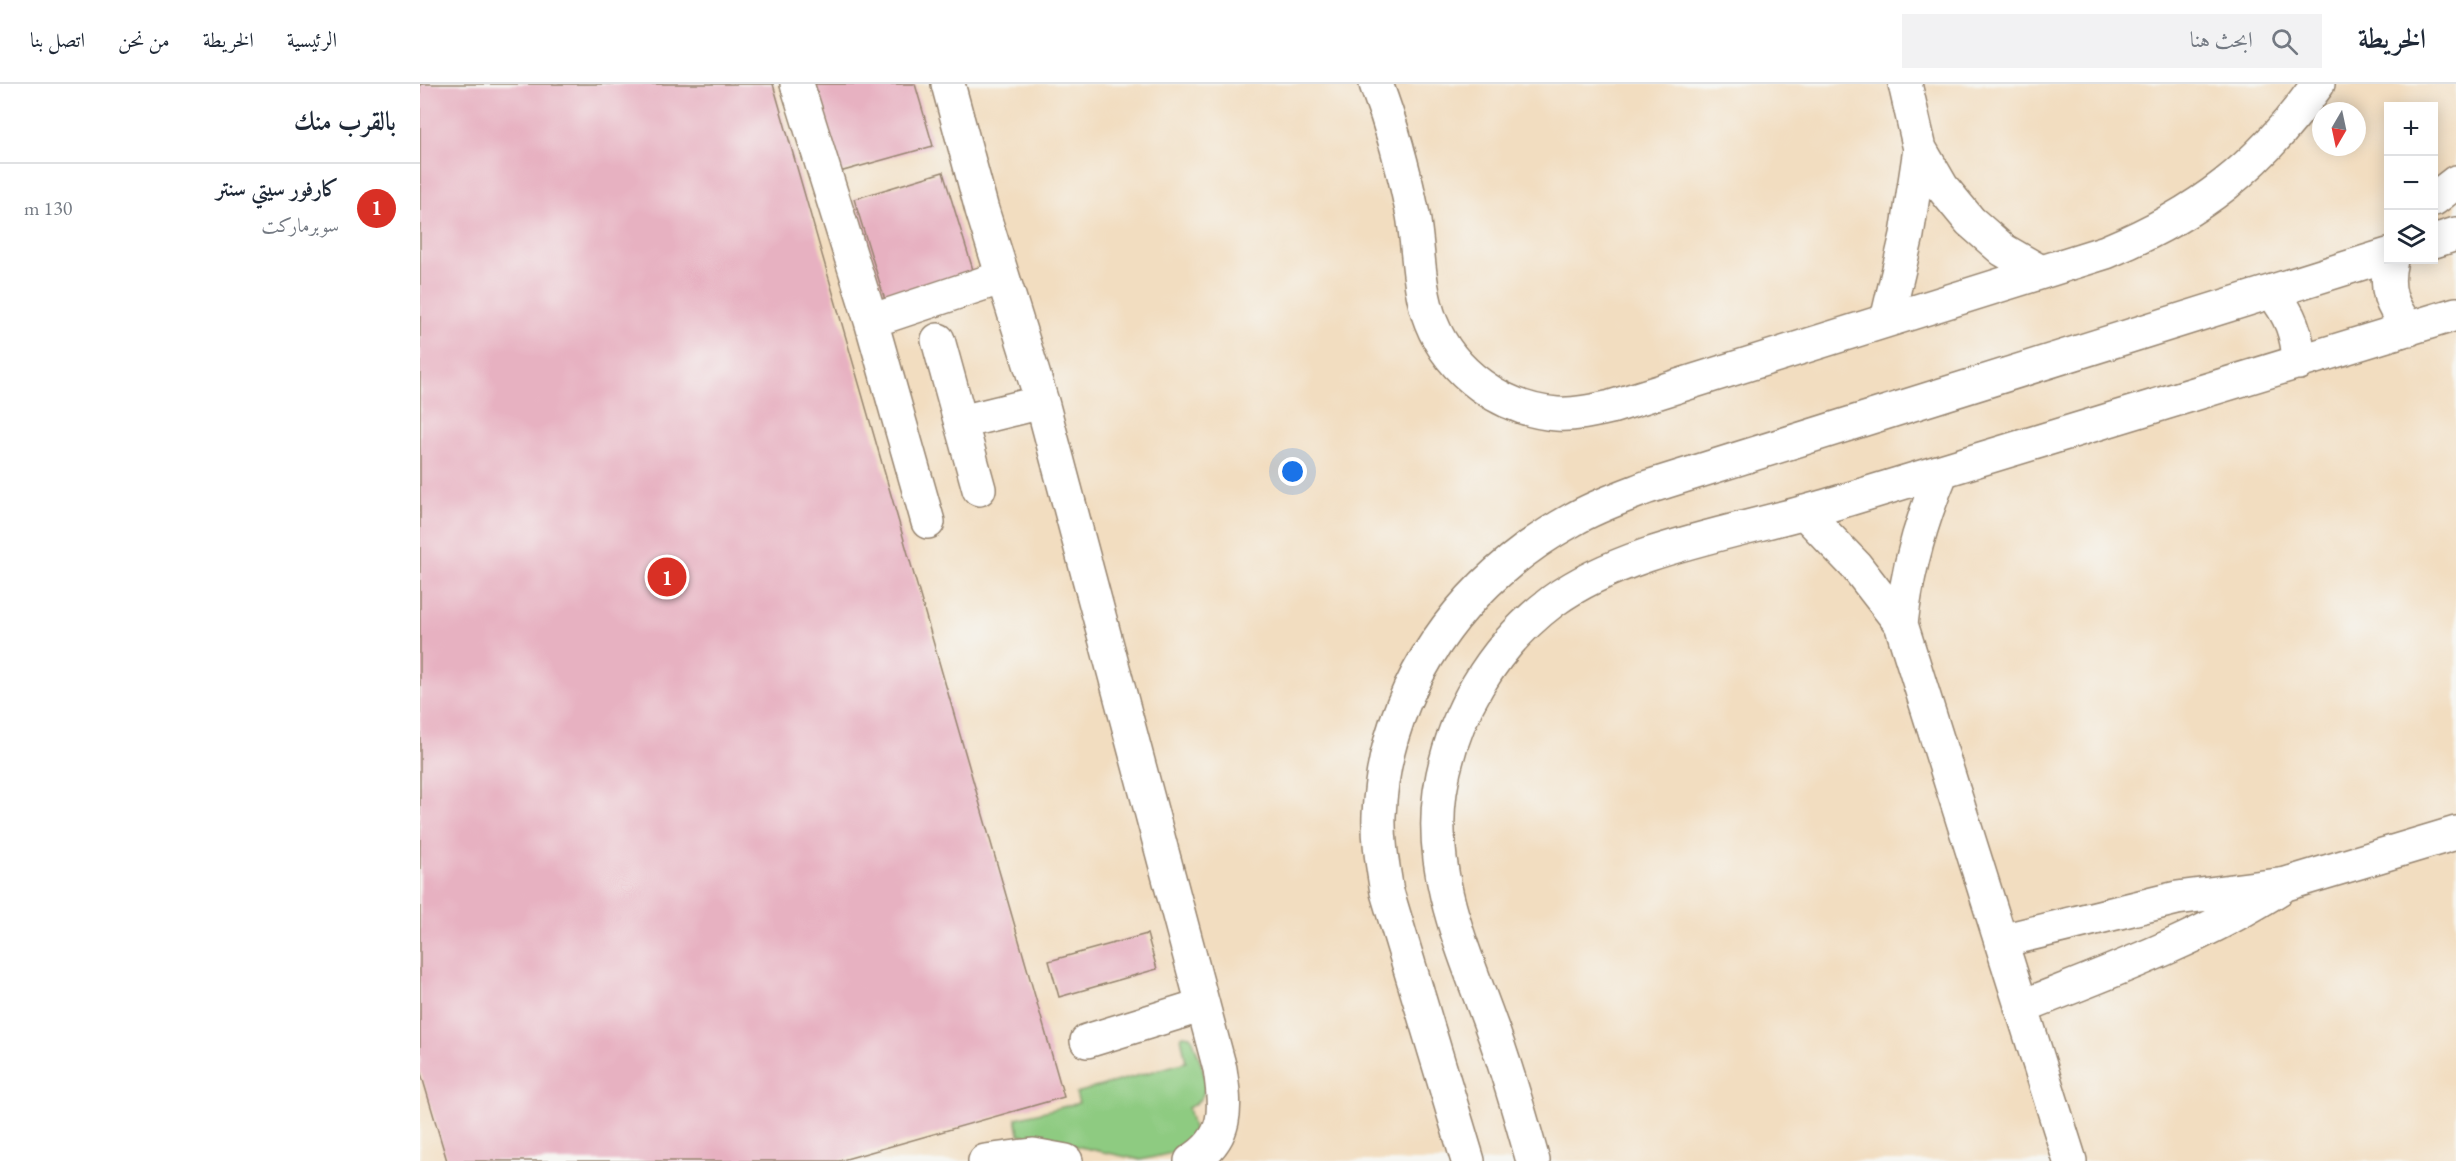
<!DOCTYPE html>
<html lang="ar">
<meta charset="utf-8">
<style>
body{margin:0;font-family:"EB Garamond",Amiri,serif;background:#f2f2f3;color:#1f2937;direction:rtl}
.controls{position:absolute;right:18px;top:18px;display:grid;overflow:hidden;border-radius:0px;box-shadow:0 3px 15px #0003}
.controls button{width:54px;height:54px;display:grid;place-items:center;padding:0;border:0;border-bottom:2px solid #e0e1e3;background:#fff;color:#1f2937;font:30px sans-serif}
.compass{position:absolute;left:1892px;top:18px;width:54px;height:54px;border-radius:50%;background:#fff;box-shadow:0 3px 15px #0003;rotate:189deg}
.you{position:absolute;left:873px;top:388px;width:21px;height:21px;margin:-15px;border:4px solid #fff;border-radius:50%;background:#1a73e8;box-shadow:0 0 0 9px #1a73e833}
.badge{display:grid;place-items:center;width:39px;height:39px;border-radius:50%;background:#d93025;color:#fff;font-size:20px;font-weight:700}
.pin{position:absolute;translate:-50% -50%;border:3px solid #fff;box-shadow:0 2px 6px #0006}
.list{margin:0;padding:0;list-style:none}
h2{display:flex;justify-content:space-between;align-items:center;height:78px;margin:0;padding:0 24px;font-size:26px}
h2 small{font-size:20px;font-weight:400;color:#747a83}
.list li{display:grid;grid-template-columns:39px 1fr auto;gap:18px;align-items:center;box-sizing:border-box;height:90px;padding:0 24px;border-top:2px solid #e0e1e3}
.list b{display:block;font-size:22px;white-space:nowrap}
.list p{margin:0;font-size:20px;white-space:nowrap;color:#747a83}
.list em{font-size:20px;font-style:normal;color:#747a83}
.icon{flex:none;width:33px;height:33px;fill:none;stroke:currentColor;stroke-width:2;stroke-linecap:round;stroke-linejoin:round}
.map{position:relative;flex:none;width:2036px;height:1077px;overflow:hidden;direction:ltr}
header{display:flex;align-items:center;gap:36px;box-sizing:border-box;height:84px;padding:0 30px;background:#fff;border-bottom:2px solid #e0e1e3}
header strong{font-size:28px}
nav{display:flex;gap:33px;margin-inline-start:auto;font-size:21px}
.search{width:420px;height:54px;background:#f2f2f3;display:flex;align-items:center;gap:15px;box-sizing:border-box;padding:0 21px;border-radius:0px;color:#747a83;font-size:22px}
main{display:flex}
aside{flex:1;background:#fff}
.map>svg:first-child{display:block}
.green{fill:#8ecb81;stroke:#647a50;stroke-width:1.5}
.building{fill:#e7b1c1}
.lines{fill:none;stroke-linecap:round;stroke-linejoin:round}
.minor-casing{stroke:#96846f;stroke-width:36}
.minor{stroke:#fff;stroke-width:33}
</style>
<header>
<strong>الخريطة</strong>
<div class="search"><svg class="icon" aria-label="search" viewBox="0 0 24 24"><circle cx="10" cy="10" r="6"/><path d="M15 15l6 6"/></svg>ابحث هنا</div>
<nav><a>الرئيسية</a><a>الخريطة</a><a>من نحن</a><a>اتصل بنا</a></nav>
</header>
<main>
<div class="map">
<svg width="2036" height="1077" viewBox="0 0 2036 1077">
<rect width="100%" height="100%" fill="#f6f6f2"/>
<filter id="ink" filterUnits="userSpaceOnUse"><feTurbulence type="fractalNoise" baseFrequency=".0167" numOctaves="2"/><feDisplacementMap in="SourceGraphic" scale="12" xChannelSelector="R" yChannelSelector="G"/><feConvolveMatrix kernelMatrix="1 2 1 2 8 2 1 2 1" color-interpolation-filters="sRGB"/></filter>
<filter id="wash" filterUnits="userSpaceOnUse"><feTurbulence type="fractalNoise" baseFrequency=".008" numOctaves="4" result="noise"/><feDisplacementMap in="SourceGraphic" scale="24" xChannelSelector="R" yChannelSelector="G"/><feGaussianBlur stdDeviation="1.35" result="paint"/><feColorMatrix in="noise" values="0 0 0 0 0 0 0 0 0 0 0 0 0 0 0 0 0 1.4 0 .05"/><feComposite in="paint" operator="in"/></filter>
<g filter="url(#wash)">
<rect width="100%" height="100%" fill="#f2ddc0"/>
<path class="green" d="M764,951L770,952L773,956C781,982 799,1009 768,1024L778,1063L721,1076L599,1050L596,1034L659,1019L656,1009L766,978L761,952Z"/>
<g id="blocks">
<path class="building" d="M0,0H353L644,1013L419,1077H27L0,986Z
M391,0H495L513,62L416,89Z
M523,88L554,189L465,216L434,115Z
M727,850L737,885L639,913L629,877Z"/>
</g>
</g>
<g filter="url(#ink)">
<use href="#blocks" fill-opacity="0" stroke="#96846f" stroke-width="1.5"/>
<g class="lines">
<defs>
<path id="minor" d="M377,0L451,237L508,438
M528,0L562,126L622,318L800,985C806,1024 809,1054 771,1077
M956,0C972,42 984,86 993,131C999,166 998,205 1011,238C1031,289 1083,326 1137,330C1155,331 1173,327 1191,323L1686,168C1780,129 1839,83 1898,0
M1485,0L1500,65L1522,103L1550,137L1583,166L1621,188
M2014,115L2036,98
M2014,157L2036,150
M1971,176C1964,205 1971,222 1989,245
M1852,208C1870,230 1878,250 1879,279
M1467,236L1487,151L1500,65
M451,237L583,193
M518,256L559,405
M541,338L622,318
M1384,428L1436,482L1481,540L1650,1077
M1481,540C1487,486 1501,437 1522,387
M1581,857L1757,814L1866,800L2036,749
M1601,923C1689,888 1779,856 1860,804
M667,957L783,921
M565,1077L613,1071L646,1077
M1048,1077L967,808C963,783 958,757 959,731C965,603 1042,497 1152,436C1176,422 1202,413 1228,403L1968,171
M1113,1077C1101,1034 1089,992 1074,950C1046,871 1008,793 1020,708C1031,632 1072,563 1133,517C1206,464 1320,448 1406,422C1616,358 1826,295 2036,230"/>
</defs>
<use href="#minor" class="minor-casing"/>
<use href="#minor" class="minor"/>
</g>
</g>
</svg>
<div class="controls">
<button>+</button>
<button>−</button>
<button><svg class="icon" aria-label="layers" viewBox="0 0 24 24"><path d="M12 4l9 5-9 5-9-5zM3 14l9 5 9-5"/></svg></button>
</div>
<svg class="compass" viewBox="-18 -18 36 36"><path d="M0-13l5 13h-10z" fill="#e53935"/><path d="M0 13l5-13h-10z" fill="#747a83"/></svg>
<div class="you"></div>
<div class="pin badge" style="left:247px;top:493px">1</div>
</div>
<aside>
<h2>بالقرب منك<small></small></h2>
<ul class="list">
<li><span class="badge">1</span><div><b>كارفور سيتي سنتر</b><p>سوبرماركت</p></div><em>130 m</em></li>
</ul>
</aside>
</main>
